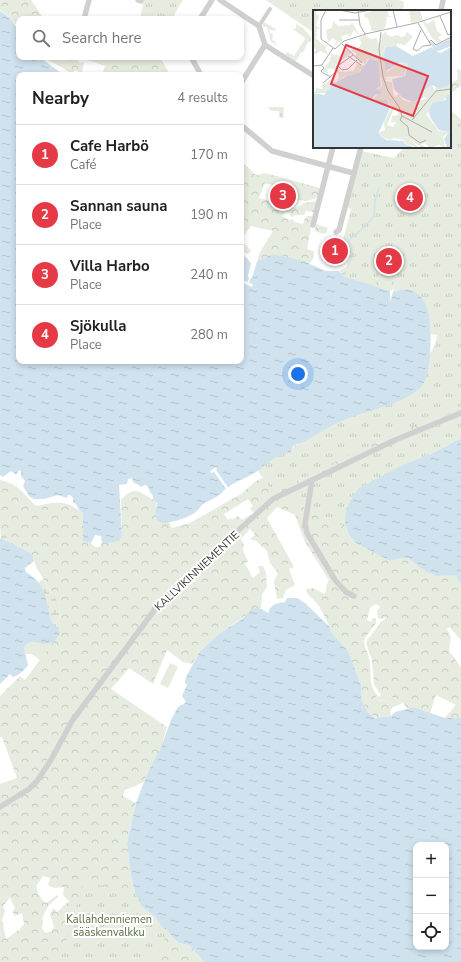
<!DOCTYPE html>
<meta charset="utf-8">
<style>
body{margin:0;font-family:"Nunito Sans",sans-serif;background:#f2f2f2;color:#202124}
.controls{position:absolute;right:12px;bottom:12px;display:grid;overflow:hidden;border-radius:8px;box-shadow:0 2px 6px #0003}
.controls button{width:36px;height:36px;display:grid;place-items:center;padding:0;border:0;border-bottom:1px solid #e0e0e0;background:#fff;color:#202124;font:20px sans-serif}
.you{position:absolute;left:298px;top:374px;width:14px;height:14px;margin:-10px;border:3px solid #fff;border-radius:50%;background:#1a73e8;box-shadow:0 0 0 6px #1a73e833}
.badge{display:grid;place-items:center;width:26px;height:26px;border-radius:50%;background:#e63946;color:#fff;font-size:13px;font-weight:700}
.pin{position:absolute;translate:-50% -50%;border:2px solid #fff;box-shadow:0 1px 4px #0006}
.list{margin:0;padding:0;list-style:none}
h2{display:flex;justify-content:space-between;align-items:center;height:52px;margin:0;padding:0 16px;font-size:17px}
h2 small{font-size:13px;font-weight:400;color:#757577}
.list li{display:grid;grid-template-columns:26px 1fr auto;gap:12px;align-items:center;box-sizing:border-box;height:60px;padding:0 16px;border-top:1px solid #e0e0e0}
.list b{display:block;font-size:15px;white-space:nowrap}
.list p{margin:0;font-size:13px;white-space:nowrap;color:#757577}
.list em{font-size:13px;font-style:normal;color:#757577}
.icon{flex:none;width:22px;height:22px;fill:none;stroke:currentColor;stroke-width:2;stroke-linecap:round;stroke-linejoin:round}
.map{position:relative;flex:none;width:461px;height:962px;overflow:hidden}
.search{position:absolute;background:#fff;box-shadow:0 2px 6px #0003;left:16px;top:16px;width:228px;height:44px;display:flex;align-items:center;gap:10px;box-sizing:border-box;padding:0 14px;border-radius:8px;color:#757577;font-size:15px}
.panel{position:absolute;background:#fff;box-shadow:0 2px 6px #0003;left:16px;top:72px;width:228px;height:292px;border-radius:8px}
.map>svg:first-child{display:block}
.grass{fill:#e6ecdf}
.forest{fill:url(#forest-crowns);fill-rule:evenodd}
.wetland{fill:url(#wetland-marsh)}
.park{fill:url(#park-tufts)}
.water{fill:url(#water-ripples);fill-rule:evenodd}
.pier{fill:#fff}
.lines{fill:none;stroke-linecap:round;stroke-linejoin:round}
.stream{stroke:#cfe2ee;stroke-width:1.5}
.pedestrian{stroke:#d0d0d0;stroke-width:4}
.minor{stroke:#d0d0d0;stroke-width:5.5}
.labels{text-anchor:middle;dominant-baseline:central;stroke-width:4;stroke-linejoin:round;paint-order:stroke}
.street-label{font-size:11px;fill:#333;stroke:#fff}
.park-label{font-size:11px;fill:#56703f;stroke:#fff}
.inset-river{fill:none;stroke:#cfe2ee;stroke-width:2}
.inset-road{fill:none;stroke:#adadad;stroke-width:1}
.view{fill:#e63946;fill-opacity:0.15;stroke:#e63946;stroke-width:2}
.inset-edge{fill:none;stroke:#333;stroke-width:2}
</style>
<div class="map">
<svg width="461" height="962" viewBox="0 0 461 962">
<defs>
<pattern id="forest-crowns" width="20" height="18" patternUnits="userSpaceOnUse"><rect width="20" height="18" fill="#e6ecdf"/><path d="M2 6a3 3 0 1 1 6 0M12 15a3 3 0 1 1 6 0" fill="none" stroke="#c6cbc0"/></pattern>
<pattern id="wetland-marsh" width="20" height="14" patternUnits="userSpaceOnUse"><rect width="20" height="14" fill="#e6ecdf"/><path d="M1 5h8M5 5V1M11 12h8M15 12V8" fill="none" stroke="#c6cbc0"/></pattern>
<pattern id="park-tufts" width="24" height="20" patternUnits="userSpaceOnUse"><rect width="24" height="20" fill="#e6ecdf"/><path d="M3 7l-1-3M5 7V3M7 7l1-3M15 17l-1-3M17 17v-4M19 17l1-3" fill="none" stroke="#c6cbc0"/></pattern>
<pattern id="water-ripples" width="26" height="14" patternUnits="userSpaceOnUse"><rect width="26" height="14" fill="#cfe2ee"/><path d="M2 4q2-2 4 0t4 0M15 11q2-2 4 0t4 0" fill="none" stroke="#b2c2cd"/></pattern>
</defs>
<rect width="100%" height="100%" fill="#fff"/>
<path class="grass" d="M264,22L276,29L275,31L269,29L270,34L272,33L273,36L272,39L278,45L271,42L267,27H264L263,25Z
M296,24L303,28L312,38L310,42H308L303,53L301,52L296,61L285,55L287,52L294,56L305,39L304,37L293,29L294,28L296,29Z
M159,57H160L170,75H159L161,65Z
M344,242L383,253L349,258L350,251L342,249Z
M38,641L44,644L54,642L40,660L32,654H26L24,647L27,643Z
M170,663L178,667L168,688L160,684Z
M375,686V687L403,703L393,707V703L386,701L377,700L373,690L379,697L381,695Z"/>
<path class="forest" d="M0,0H31L44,19H19V27L9,17L0,10Z
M46,57H59L63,61L66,60L68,57H74L80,63L84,62L82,72L90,75H83L76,70L71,73L45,58Z
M87,57H159L161,65L159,75H102L105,66L88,60Z
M457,69L461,70V87L457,88L454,92L450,90V84L458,79Z
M244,164L256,175L265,173L320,188L318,197C309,202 302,201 293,199L295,191L265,183L259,198L296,208L304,203L317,201L314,212L306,211L304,215H295L293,217L290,216V213L286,212L282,216L289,220L293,219L294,222L303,224L305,218L308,216H313L307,249L314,251C315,257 313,260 309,264L273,254L257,261L260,252L273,231L251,226L241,240V167Z
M461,195V428L345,523L349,535L356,543L390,561L401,558H408L425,571L456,575L458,581L461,583V640L449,627L447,629L451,637L449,651L461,667V718H445L456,705L436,695L430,713L416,708H407C402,698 381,695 374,685L372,660L366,643L368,639L381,622L385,619V617L381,619L378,618L377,611L380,607L378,605L375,604L370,608L367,620L371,622L373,618H376V623L365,638L364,643L370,662L371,683L377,700L391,702L393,703V707L390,711L391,716L376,718L368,712L362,702L361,685L348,651L330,631V627L319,606L307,593L306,589L312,588L325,594L327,584L329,580L305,542L295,515L277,507L267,518L294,567L289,569L295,585L286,590L283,598L277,599L274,582L278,573L270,563L267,551L256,541L250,539L255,535L250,529L241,539L244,545L243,551L248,561L245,564L253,578L260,572L258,566H263L266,573L267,587L262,594L261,608C253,607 207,643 200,651C197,655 195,660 192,664L183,662L167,650L153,684L129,668L111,689L167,727L161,747L144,782L125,790L123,796L136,803L127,843L131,876L135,892L162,927L167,930L172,937L179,943L189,945L204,962H0V784L17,778L2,737H0V696L20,676L25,680L60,633L59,604L36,567L33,556L30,553L17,547L6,536L0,528V480C21,485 22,493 36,506C55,502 67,499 83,514V541L91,543L95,547H99L102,543H109L122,535L121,500C136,483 141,494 156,501V515L160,521L169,522L172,528L190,523L241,494L256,481L266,476L457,345L396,274L393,289L390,291L345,277L339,271L346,267L352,253L384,256L382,270L394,273L398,255ZM248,499L253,506L250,509L255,514L253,516L251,514L242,520L238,516L232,520L231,518L228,520L224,514ZM43,876L50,878L48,885L54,888L64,887L63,895L69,901L57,912L53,908L50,915L54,926L52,931L46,933L42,929L43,916L49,905L58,897L57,895L46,903C42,900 35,892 37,885C38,883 41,879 43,876ZM10,898L15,908L13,912L14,916L22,913L24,924L19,930L6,939L2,920L5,911L3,906Z
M316,224L328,228L326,233L323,234L315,231Z
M241,244L247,246L251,251L248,254L241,251Z"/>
<path class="wetland" d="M0,528L6,536L17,547L1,539Z
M43,579L59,604L60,633L58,637L23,595Z"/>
<path class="park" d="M144,0H183L175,13L174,19H140Z
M266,0H399L404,2L403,11H314V33Z
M268,107H284L283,118L279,117V111H271Z
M450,110L461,119V408L457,411L425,424L411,427L353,453L273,493L258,471L263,465L298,444L323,430L349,417L406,397L420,388L423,385L429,363V356L435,345L437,335L431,334L427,307L398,290L393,292L398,260L383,255L375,287L345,277L354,245L344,242L343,240L351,209L347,207L361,151L394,158L404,147H450Z
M461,416V438L431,454L403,465L358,489L345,523L346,527L282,497L361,458Z
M84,881L135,894L142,905L158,918L168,931L153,962H60Z"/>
<path class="water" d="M0,11C21,24 19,35 19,57H39L64,75H19V361H241V254L247,258L251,264L248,276L252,278L257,261L273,254L303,261L326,271H339L345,277L390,291V302L393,292C399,290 404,289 410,290C434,297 431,336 430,355C429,365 428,379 421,387C407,402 371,410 352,417C343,420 333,425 324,430C316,434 307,442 297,444L293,446L290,453C278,453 268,463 259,470C250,477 236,481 227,488C224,490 221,494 218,496C213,499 207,501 202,505C200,507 198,510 196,512C189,517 166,527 158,520C154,517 156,508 157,503L153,499V496L149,490L148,486L144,485L142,487L133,482L132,478L128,479L127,484L119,485L122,535L119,541L109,543H102L101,536L95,535L91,543L83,541V514L79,510L76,504L73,502V498L70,495H68L67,498L58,495L44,499H34L29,496L23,486L25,481L21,476V471L19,470L16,475L11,471L3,477L0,475Z
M461,438V583L458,581L456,575L437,576L425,571L408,558H401L390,561L356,543L349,535L345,523L346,510L352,498L358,489L384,475L403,465L431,454Z
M0,538L30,553L33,556L34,561L25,568L26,572C48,586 44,597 51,620C53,624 58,629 60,633L54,642C51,643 46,644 43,644C35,642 30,640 24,647L28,665C25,670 19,675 13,677L10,674L0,684Z
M287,598H297L305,603L330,627V631L348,651L361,685L362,702L368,712L375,718L391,716L395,712L410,708H416L445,718H461V962H204L189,945L179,943L172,937L167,930L162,927L155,916L142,907L135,892L131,876L127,843L136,803L142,787L151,766L161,747L171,720L178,707L181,705L184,704L186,702L182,696L187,685L185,683L186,677L200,651L219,634L243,618L253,609C262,607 262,610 268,613C271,604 276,603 285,602ZM416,845H446V947H416Z"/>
<path class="pier" d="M258,259L249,283L253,284L252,287L241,282V280L248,282L249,277H248L251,264L252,262L253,264L251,275L255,260Z
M216,467L217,468L216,470L229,489L227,490L214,472L211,473L210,471Z"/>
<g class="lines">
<path class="stream" d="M350,239L361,230L374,216L375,201L379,188"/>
<path class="pedestrian" d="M259,26L270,9"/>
<path class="minor" d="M138,0L141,1
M220,0L259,26L265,45L314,76
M441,11L443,0
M84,19L89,0
M200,19L212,0
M191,57L201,75
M241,83L265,45
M241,125L272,151L353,173
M313,225L333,147
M336,232L339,230L361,147
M312,480L305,524L307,533L335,580L346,592L354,596
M0,807L29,789L37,781L51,760L72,721L156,608L191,573L273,499L395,440L461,413"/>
</g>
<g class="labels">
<g class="street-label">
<text transform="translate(197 571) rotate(-43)">KALLVIKINNIEMENTIE</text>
</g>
<g class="park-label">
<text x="109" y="919">Kallahdenniemen<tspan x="109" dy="13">sääskenvalkku</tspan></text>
</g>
</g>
<g transform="translate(313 10)">
<rect width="138" height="138" fill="#fff"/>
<path d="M84,127L96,128L106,138L93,134L91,130L81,128Z" fill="#e6ecdf"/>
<path d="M0,0H4L3,3L6,6L3,15L7,19H4L3,28L12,37L15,45L9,40L3,44L0,43L3,40L0,37ZM74,21L73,24L78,27H92L94,30L92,35L84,33L83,36H74L71,39L70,49L74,62L88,52L95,54L91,66L71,67L79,70L74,69L72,71L79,72L81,87L86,84L90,90L97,92L110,90L113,87L109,88L110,82L119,75L122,81L123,76L129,79L138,71V83L131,90L118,94L117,102L113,104L126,121L136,122L130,127L132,138L126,135L117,138L112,133L107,135L112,136L109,138L96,128L84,127L77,130L67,126V122L72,120L71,112L78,98L74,90L59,91L64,84H68L64,79L69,76L67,60L63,46L55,49L52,54L54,49L48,31L58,30L65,32L66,37L68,26ZM81,98H85V105L79,106L78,112H83L80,117L74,115ZM33,39L38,43L22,55L27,62L40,61L45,53L51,56L49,61L47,59L46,64L30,67L25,72L24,69L28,68H25L26,64L21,59L14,58L15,64L9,61L19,48L17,44L27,46ZM16,69L23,73L13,83H1L4,78L10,79L9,74L15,72Z" fill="#e6ecdf" fill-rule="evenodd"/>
<path d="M62,0H74L76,6H80L74,7L72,18L67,21H59L55,8L52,7L51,4ZM93,0H107L110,10L98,13L96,1ZM111,10L114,14L121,10L124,21L129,25L125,27L128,31L126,33L119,28L109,11ZM20,11L25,16L38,15L39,12L47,26L41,20L37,27L34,24L28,27L30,30L28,33L25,32L23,35L21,34L24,31L19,28L15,33L13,20L19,18ZM73,21V24L78,27L84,25L90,28L94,22L100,27L92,35L84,33L83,36L73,37L70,47L72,60L74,62L70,66L68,48L69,67H67L64,50L58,48L53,49V54L50,53L43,48V43L38,41L46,37L49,33L46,28L53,25L57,29L64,28L66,39L68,26ZM5,30L9,36L14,35L12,40L15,45L6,40L0,45L3,40L0,36ZM32,40L38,43L22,55L27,62L26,64L19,57L16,59L12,57L18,50L15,48L19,47L17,44L27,46Z" fill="#e6ecdf"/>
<path d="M138,28V36L123,42L128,43L138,37L137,74L128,79L119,75L111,81L109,88L100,92L90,88L81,79L79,69L92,66L95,54L88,52L73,61L70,47L73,37L83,36L100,46L119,37L121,40L117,32L119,31L123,36ZM57,48L65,51L68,76L63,79L68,81V84H63L58,90H74L77,98L66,122L67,126L74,130L91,131L92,134L103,138H0V83L11,85L20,74L34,66L46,63ZM138,84V138H134L131,129L136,122L126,120L117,107L116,101L119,93L133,90V86Z" fill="#cfe2ee"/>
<path class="inset-river" d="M121,40L130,55L138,61M127,49L138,60"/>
<path class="inset-road" d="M26,0L42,3L57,0M45,0L47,15L52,24M80,0L84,17M127,6L135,25L138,24M26,10H46M105,13L118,35L110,36L104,41L100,39L108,20M8,17V29L22,39L31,31L53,24M8,17V10L13,0M68,22L66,39L70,67L75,81L86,97L89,106L119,122M52,24L103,13L138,2M116,32L118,30L123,35L138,27M29,34L49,53M35,46L48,55M8,55L11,58L8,61L10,63L18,67M0,56L9,55L20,38M25,56L29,60L35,59L44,50M23,57L40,45M10,73L23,62M89,106L87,110L95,117L96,125L107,133L113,130M99,110L123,81L138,79"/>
<path class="view" d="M33,35L115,66L100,106L18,74Z"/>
<rect width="138" height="138" class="inset-edge"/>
</g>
</svg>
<div class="controls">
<button>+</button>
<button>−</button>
<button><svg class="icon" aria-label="locate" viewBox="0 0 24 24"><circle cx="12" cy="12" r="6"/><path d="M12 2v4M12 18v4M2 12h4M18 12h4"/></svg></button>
</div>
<div class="you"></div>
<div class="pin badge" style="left:335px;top:251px">1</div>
<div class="pin badge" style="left:389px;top:261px">2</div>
<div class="pin badge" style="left:283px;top:196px">3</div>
<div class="pin badge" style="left:410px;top:198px">4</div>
<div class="search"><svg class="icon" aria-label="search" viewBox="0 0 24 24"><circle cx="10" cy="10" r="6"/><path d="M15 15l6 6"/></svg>Search here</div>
<section class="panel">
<h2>Nearby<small>4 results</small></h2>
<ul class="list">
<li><span class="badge">1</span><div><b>Cafe Harbö</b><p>Café</p></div><em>170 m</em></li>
<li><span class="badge">2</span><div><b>Sannan sauna</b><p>Place</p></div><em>190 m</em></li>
<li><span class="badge">3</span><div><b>Villa Harbo</b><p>Place</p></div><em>240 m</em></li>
<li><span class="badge">4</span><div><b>Sjökulla</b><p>Place</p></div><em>280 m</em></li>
</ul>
</section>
</div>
